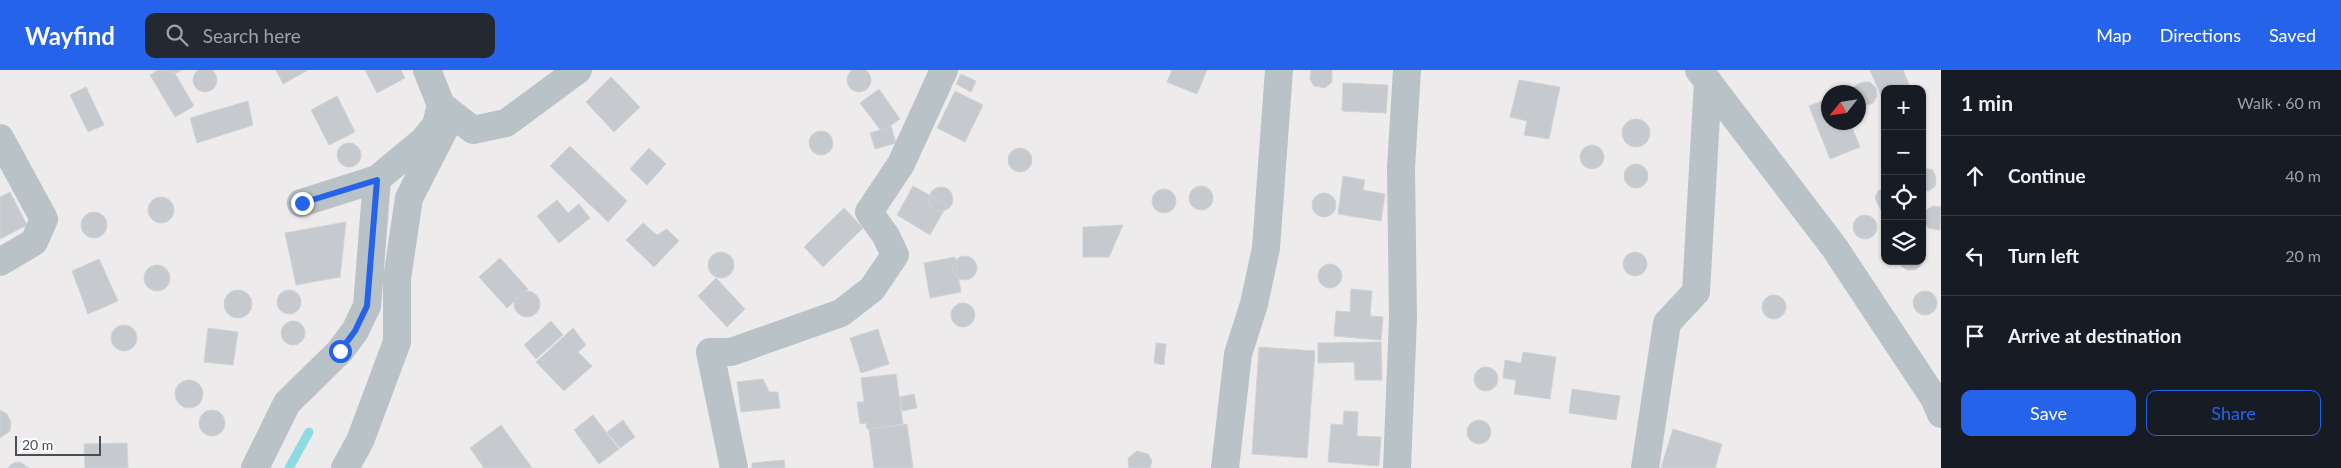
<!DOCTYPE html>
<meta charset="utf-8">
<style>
body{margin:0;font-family:Lato,sans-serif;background:#242831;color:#f1f3f6}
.controls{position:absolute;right:15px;top:15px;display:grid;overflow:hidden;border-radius:10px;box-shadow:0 1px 4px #0004}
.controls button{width:45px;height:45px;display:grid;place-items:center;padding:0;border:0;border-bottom:1px solid #363941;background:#171b24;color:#f1f3f6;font:25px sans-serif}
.compass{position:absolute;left:1821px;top:15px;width:45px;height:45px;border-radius:50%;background:#171b24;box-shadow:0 1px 4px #0004;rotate:240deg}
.scale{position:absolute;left:15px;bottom:12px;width:86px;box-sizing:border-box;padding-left:5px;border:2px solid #465157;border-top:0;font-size:14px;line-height:18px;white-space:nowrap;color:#465157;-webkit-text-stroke:4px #fff;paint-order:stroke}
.stop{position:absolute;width:15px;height:15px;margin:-11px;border:4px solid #2563eb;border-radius:50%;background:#fff}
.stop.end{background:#2563eb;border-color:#fff;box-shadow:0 1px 5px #0008}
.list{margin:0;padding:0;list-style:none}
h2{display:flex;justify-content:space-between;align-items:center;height:65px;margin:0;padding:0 20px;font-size:21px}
h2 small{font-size:16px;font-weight:400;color:#9ea1a6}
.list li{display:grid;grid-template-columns:32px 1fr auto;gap:15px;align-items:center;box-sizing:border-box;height:80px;padding:0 20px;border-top:1px solid #363941}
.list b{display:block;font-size:19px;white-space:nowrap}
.list em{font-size:16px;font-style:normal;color:#9ea1a6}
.actions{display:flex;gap:10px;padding:15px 20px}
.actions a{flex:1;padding:11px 0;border:1px solid #2563eb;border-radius:10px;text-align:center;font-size:18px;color:#2563eb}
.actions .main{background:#2563eb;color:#fff}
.icon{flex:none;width:28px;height:28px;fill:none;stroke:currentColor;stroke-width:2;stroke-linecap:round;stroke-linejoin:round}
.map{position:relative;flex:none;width:1941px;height:398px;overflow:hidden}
header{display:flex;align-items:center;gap:30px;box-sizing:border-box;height:70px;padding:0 25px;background:#2563eb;color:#fff}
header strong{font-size:24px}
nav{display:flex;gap:28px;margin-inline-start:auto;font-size:18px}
.search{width:350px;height:45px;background:#242831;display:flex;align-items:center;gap:12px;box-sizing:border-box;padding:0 18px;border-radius:10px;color:#9ea1a6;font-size:19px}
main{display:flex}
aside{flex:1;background:#171b24}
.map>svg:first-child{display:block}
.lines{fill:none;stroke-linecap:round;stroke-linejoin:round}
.stream{stroke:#8ddbe2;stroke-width:9}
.building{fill:#c6c9cd;stroke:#d0d3d6}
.street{stroke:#b8c2c7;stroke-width:28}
.route{stroke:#2563eb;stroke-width:6}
</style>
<header>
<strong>Wayfind</strong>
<div class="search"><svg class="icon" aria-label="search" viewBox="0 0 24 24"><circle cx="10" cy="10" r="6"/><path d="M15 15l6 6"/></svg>Search here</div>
<nav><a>Map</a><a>Directions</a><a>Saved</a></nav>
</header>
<main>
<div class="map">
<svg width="1941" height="398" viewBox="0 0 1941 398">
<rect width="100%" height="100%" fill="#eeebec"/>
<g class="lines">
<path class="stream" d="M289,398L309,362"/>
</g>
<path class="building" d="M847 10a12 12 0 1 1 24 0a12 12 0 1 1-24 0Z
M193 10a12 12 0 1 1 24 0a12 12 0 1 1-24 0Z
M158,0H173L194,36L175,47L150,5Z
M165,0H182L174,4Z
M276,0H308L283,14Z
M365,0H401L405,8L377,23Z
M1172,0H1207L1197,24L1167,12Z
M1311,0H1332V12L1325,18L1314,16L1310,9Z
M1870,0H1903L1911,19H1885V35Z
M961,4L976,11L971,22L956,14Z
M611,7L640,37L614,62L586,32Z
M1519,10L1560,17L1549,69L1524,65L1527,51L1510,47Z
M1863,12H1870L1876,18L1877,26L1873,33L1869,35L1858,33V22H1853L1856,15Z
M1343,13L1388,15L1386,43L1342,41Z
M86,17L104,55L88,62L70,25Z
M879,19L900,49L882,62L860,33Z
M955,21L983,35L965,72L937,58Z
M337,26L355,62L329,75L311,40Z
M1828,29V52H1850L1860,77L1830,89L1809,36Z
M248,31L253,55L197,73L190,48Z
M1622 63a14 14 0 1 1 28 0a14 14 0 1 1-28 0Z
M891,56L896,73L875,79L870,63Z
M809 73a12 12 0 1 1 24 0a12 12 0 1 1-24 0Z
M337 85a12 12 0 1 1 24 0a12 12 0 1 1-24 0Z
M1580 87a12 12 0 1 1 24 0a12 12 0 1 1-24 0Z
M570,76L627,131L608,152L550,96Z
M1008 90a12 12 0 1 1 24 0a12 12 0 1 1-24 0Z
M649,78L666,94L647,115L630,99Z
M1624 106a12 12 0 1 1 24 0a12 12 0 1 1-24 0Z
M1922,97L1933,100L1936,108L1935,116L1929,121H1922Z
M1343,106L1365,110L1363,120L1385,124L1381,151L1338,144Z
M1189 128a12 12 0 1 1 24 0a12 12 0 1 1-24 0Z
M913,116L947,135L930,165L897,145Z
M929 129a12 12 0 1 1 24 0a12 12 0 1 1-24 0Z
M1885,117V141L1880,139L1875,128L1878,121Z
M1152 131a12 12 0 1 1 24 0a12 12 0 1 1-24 0Z
M10,122L27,155L0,169V127Z
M1312 135a12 12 0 1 1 24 0a12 12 0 1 1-24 0Z
M148 140a13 13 0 1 1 26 0a13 13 0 1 1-26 0Z
M557,130L568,143L579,134L590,148L559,173L537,146Z
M1933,136L1941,137L1940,160L1928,158L1924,151L1926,140Z
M844,138L863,158L823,197L804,177Z
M81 155a13 13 0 1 1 26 0a13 13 0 1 1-26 0Z
M1853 157a12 12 0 1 1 24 0a12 12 0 1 1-24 0Z
M346,152L340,207L296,215L285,163Z
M643,153L657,165L667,159L679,171L654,197L626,170Z
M1123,155L1109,187H1083V157Z
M708 195a13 13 0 1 1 26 0a13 13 0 1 1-26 0Z
M1623 194a12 12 0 1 1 24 0a12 12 0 1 1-24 0Z
M1922,185L1923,191L1921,195L1915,200H1907L1900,195L1899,191H1922Z
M953 198a12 12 0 1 1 24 0a12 12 0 1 1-24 0Z
M955,187L961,222L930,228L924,193Z
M500,188L528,219L507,238L479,207Z
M99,189L118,231L88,244L72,201Z
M1318 206a12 12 0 1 1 24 0a12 12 0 1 1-24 0Z
M144 208a13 13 0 1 1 26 0a13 13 0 1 1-26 0Z
M716,208L745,239L727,257L698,226Z
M1351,219L1372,221L1370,246L1383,247L1381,270L1334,266L1336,241L1350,242Z
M224 234a14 14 0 1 1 28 0a14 14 0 1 1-28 0Z
M277 232a12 12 0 1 1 24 0a12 12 0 1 1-24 0Z
M1913 233a12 12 0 1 1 24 0a12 12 0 1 1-24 0Z
M514 234a13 13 0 1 1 26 0a13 13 0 1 1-26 0Z
M1762 237a12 12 0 1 1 24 0a12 12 0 1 1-24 0Z
M951 245a12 12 0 1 1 24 0a12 12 0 1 1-24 0Z
M281 263a12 12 0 1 1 24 0a12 12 0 1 1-24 0Z
M551,251L563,265L536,289L524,275Z
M111 268a13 13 0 1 1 26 0a13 13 0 1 1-26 0Z
M208,258L238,262L233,295L204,292Z
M573,258L586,275L578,282L592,296L564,321L536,292Z
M878,259L889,294L861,303L850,268Z
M1381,272L1382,310H1355L1354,292L1318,293V273Z
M1156,273L1166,274L1164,295L1154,293Z
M1259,277L1315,281L1307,388L1252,384Z
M1523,282L1556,287L1550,329L1514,324L1516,310L1503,308L1505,290L1521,293Z
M1474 309a12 12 0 1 1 24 0a12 12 0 1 1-24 0Z
M896,304L903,354L867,359L866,353L860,354L857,332H864L861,308Z
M763,309L769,322H778L780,338L741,342L737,312Z
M175 324a14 14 0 1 1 28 0a14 14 0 1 1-28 0Z
M1572,319L1620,326L1616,350L1569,343Z
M914,324L917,338L902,341L900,327Z
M0,340L7,344L11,352L10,361L0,368Z
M199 353a13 13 0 1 1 26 0a13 13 0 1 1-26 0Z
M1344,341L1358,342L1357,366L1381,367L1379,396L1328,392L1331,354L1343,355Z
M593,345L619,379L599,394L574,360Z
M1467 362a12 12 0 1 1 24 0a12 12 0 1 1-24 0Z
M623,350L635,367L620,378L607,362Z
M907,354L913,398H874L869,359Z
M501,355L532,398H484L470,378Z
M1673,359L1722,374L1715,398H1661Z
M127,373L128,398H85L84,374Z
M1137,381L1148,384L1152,391L1150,398H1129L1128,388Z
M784,390L785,398H752V393Z
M20,392L29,398H8L13,393Z"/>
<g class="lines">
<path class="street" d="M1699,0L1834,177L1934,328L1941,344
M441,35L473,60L506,53L578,0
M0,68L44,149L34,172L0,192
M301,133L377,109L424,70L436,55L441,35L427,0
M255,398L287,333L340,281L355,261L367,236L377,109
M345,398L360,371L397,272V209L409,128L452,44
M734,398L710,282H731L841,243L872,219L895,185L886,166L869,142L901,94L944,0
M1225,398L1238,284L1254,234L1266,178L1279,0
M1397,398L1403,248L1401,98L1407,0
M1645,398L1667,253L1696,222L1708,11"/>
</g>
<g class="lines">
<path class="route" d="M302,133L377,110L367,236L355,261L340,281"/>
</g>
</svg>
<div class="controls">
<button>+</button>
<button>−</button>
<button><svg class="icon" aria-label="locate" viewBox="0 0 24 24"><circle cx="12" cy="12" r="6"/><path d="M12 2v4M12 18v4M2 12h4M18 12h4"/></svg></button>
<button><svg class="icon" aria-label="layers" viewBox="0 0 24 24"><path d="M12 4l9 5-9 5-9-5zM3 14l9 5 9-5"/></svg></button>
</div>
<svg class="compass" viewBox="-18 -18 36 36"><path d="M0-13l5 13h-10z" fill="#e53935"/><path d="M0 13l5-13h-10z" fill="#9ea1a6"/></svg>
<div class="scale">20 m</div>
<div class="stop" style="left:340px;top:281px"></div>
<div class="stop end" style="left:302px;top:133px"></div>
</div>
<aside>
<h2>1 min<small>Walk · 60 m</small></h2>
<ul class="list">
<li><svg class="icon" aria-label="ahead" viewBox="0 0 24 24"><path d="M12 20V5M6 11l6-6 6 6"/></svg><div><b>Continue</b></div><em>40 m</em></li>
<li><svg class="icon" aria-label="left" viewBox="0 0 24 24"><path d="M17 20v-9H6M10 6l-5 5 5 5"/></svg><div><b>Turn left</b></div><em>20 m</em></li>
<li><svg class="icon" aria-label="arrive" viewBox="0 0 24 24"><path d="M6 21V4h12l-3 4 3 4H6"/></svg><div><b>Arrive at destination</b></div></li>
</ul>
<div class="actions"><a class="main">Save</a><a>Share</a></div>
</aside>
</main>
